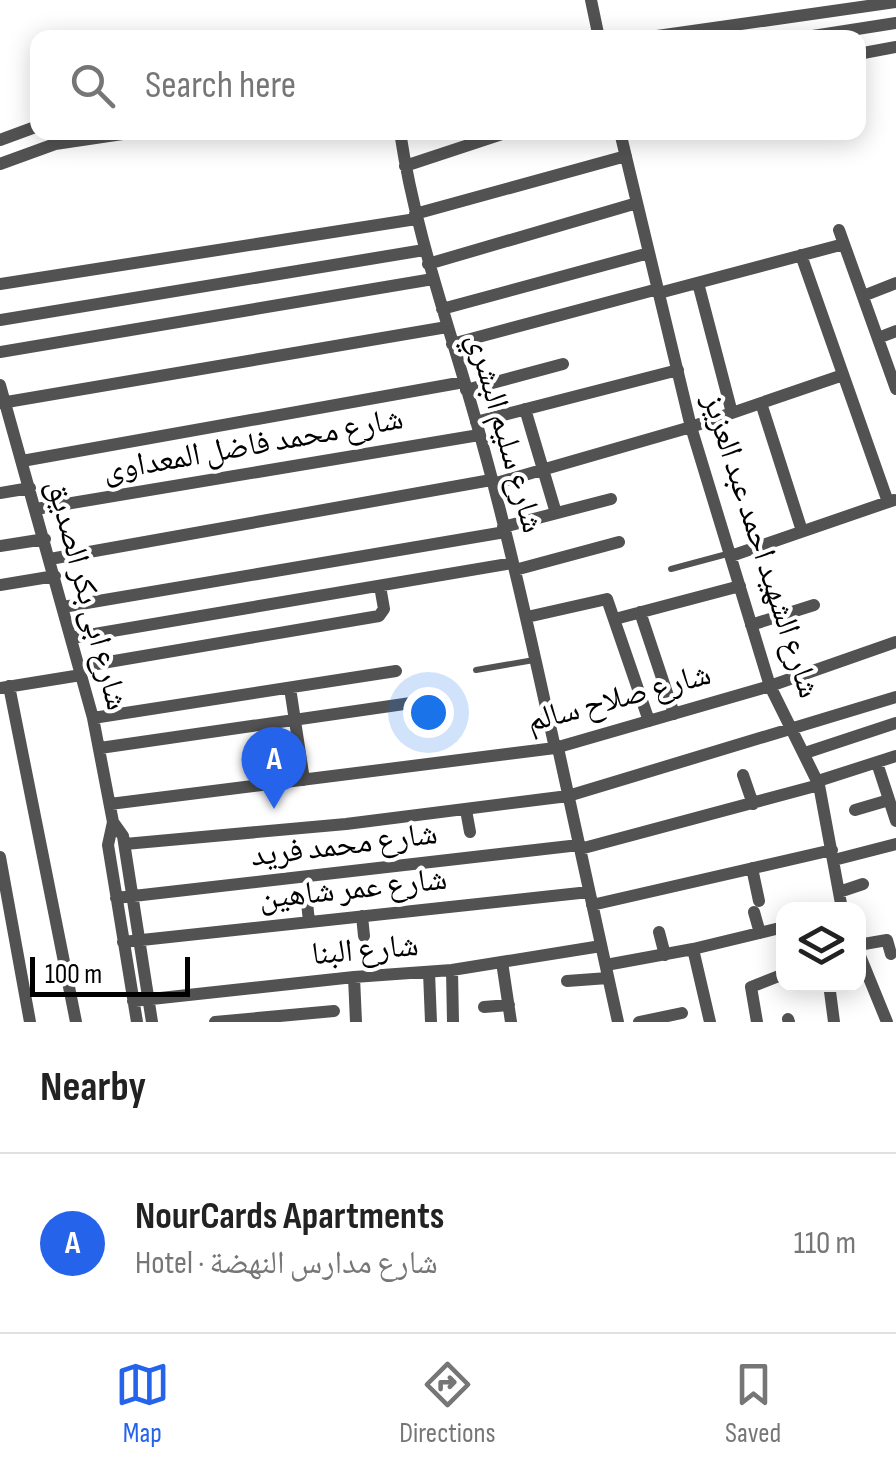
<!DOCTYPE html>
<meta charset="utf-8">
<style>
body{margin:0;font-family:"Sofia Sans Condensed","Noto Naskh Arabic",sans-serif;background:#f6f6f6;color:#222}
.controls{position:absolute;right:30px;bottom:30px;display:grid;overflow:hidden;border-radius:20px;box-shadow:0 5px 25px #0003}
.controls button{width:90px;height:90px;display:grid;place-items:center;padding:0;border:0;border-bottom:2px solid #e0e0e0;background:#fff;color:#222;font:50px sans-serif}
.scale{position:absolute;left:30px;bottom:25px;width:160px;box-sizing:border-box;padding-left:10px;border:5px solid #000;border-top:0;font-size:28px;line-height:35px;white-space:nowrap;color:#000;-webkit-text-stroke:8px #fff;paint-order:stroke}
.you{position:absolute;left:428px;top:712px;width:35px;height:35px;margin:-25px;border:8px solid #fff;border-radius:50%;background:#1a73e8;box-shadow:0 0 0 15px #1a73e833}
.badge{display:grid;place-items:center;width:65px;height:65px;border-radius:50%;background:#2563eb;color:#fff;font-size:32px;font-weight:700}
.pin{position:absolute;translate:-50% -82px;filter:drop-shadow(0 2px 5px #0008)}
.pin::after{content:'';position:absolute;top:52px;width:35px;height:30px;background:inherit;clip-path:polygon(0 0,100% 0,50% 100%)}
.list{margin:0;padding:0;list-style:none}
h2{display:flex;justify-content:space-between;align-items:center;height:130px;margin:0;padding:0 40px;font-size:42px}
h2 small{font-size:32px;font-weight:400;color:#767676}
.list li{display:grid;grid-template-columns:65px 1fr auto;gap:30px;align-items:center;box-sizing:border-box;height:180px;padding:0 40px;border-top:2px solid #e0e0e0}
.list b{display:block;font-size:38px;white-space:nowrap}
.list p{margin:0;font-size:32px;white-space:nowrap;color:#767676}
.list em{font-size:32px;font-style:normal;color:#767676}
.icon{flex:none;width:55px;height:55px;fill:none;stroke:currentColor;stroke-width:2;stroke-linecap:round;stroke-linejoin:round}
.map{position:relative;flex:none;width:896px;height:1022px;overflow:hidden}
.search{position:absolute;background:#fff;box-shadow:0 5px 25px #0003;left:30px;right:30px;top:30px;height:110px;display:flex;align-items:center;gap:25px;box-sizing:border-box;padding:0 35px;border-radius:20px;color:#767676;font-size:38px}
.sheet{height:310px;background:#fff}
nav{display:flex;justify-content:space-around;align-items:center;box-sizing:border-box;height:140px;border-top:2px solid #e0e0e0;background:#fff;font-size:28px;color:#767676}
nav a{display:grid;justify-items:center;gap:5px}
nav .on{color:#2563eb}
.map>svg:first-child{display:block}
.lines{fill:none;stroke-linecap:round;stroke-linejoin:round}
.service{stroke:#525252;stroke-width:6}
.minor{stroke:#525252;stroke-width:12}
.labels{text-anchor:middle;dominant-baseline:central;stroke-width:8;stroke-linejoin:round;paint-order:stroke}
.street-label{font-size:32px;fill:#000;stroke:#fff}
</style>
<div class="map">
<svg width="896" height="1022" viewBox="0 0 896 1022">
<rect width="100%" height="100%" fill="#fff"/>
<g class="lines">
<path class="service" d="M671,569L727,554
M476,670L534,660"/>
<path class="minor" d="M591,0L599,38
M643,38L896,2
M800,38L896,23
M858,54L896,47
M400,132C415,232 449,325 476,421C507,529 531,639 555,748
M620,132L691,427L770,686L819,785L842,909
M0,140L38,126
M0,164L55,144L136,132
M405,166L508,132
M415,214L626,156
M839,230L896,389
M801,255L888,502
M428,264L637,203
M698,283L732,413
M0,284L416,219
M659,293L844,244
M863,296L896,283
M442,309L649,253
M0,320L424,250
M878,338L896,331
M452,344L658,289
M0,352L433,279
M0,385L93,718L113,822L123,836L152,1022
M466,390L563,364
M1,403L447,327
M761,403L802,531
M525,409L556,513
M476,422L678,370
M22,461L464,382
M493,484L691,427L843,375
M0,493L30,488
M36,509L479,435
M503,527L611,499
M0,546L45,539
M731,556L894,500
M50,559L491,480
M515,570L619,542
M0,585L55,576
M63,607L505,532
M640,612L674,714
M527,617L607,599L649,721
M615,619L740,586
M751,625L814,605
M71,638L513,563
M79,667L379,616L384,609L380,586
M9,686L76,1022
M0,688L81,675
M290,688L304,780
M93,718L396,671
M100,748L411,703
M558,748L618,1022
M805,753L896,723
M877,763L896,821
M743,775L753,804
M818,781L896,756
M110,804L555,748L770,686L896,642
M466,810L470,832
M855,810L889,800
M113,822L108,845L137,1022
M125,844L346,824L568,796L896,697
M580,849L819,785
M0,857L30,1022
M834,860L896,844
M752,868L759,901
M839,892L863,884
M116,898L579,845
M307,902L309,922
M592,905L832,850
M754,912L760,933
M362,916L364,936
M659,932L665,955
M123,942L589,892
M858,945L887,940L891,954
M693,949L710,1022
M858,951L887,1022
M502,962L511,1022
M606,965L693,949L784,927
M452,970L453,1022
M429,972L431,1022
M354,977L356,1022
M567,981L608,978
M829,984L834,1022
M133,1001L354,977L452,970L601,946
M484,1007L509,1005
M788,1019L789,1022
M215,1022L334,1011
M639,1022L682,1013
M757,1022L751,987L784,974"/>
</g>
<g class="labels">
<g class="street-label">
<text transform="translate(505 433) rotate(74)">شارع سليم البشري</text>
<text transform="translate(253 445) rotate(-10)">شارع محمد فاضل المعداوى</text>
<text transform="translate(761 546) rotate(72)">شارع الشهيد احمد عبد العزيز</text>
<text transform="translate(87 595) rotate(75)">شارع ابى بكر الصديق</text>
<text transform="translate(619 698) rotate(-15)">شارع صلاح سالم</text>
<text transform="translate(344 845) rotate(-7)">شارع محمد فريد</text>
<text transform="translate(353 889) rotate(-6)">شارع عمر شاهين</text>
<text transform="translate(365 950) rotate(-5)">شارع البنا</text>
</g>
</g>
</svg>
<div class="controls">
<button><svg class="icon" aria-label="layers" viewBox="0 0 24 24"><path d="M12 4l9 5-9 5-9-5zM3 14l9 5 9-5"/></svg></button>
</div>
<div class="scale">100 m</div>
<div class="you"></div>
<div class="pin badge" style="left:274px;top:809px">A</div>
<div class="search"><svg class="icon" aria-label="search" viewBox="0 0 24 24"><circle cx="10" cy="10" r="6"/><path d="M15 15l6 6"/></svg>Search here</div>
</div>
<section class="sheet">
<h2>Nearby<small></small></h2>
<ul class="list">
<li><span class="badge">A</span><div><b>NourCards Apartments</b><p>Hotel · شارع مدارس النهضة</p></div><em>110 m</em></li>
</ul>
</section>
<nav>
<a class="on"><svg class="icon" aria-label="map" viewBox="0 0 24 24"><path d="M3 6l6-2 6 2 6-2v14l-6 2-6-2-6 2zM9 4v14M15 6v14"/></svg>Map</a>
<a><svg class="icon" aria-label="directions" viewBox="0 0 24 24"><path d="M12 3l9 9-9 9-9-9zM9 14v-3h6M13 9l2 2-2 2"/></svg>Directions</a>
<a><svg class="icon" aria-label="saved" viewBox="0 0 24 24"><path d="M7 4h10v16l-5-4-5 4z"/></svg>Saved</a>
</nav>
